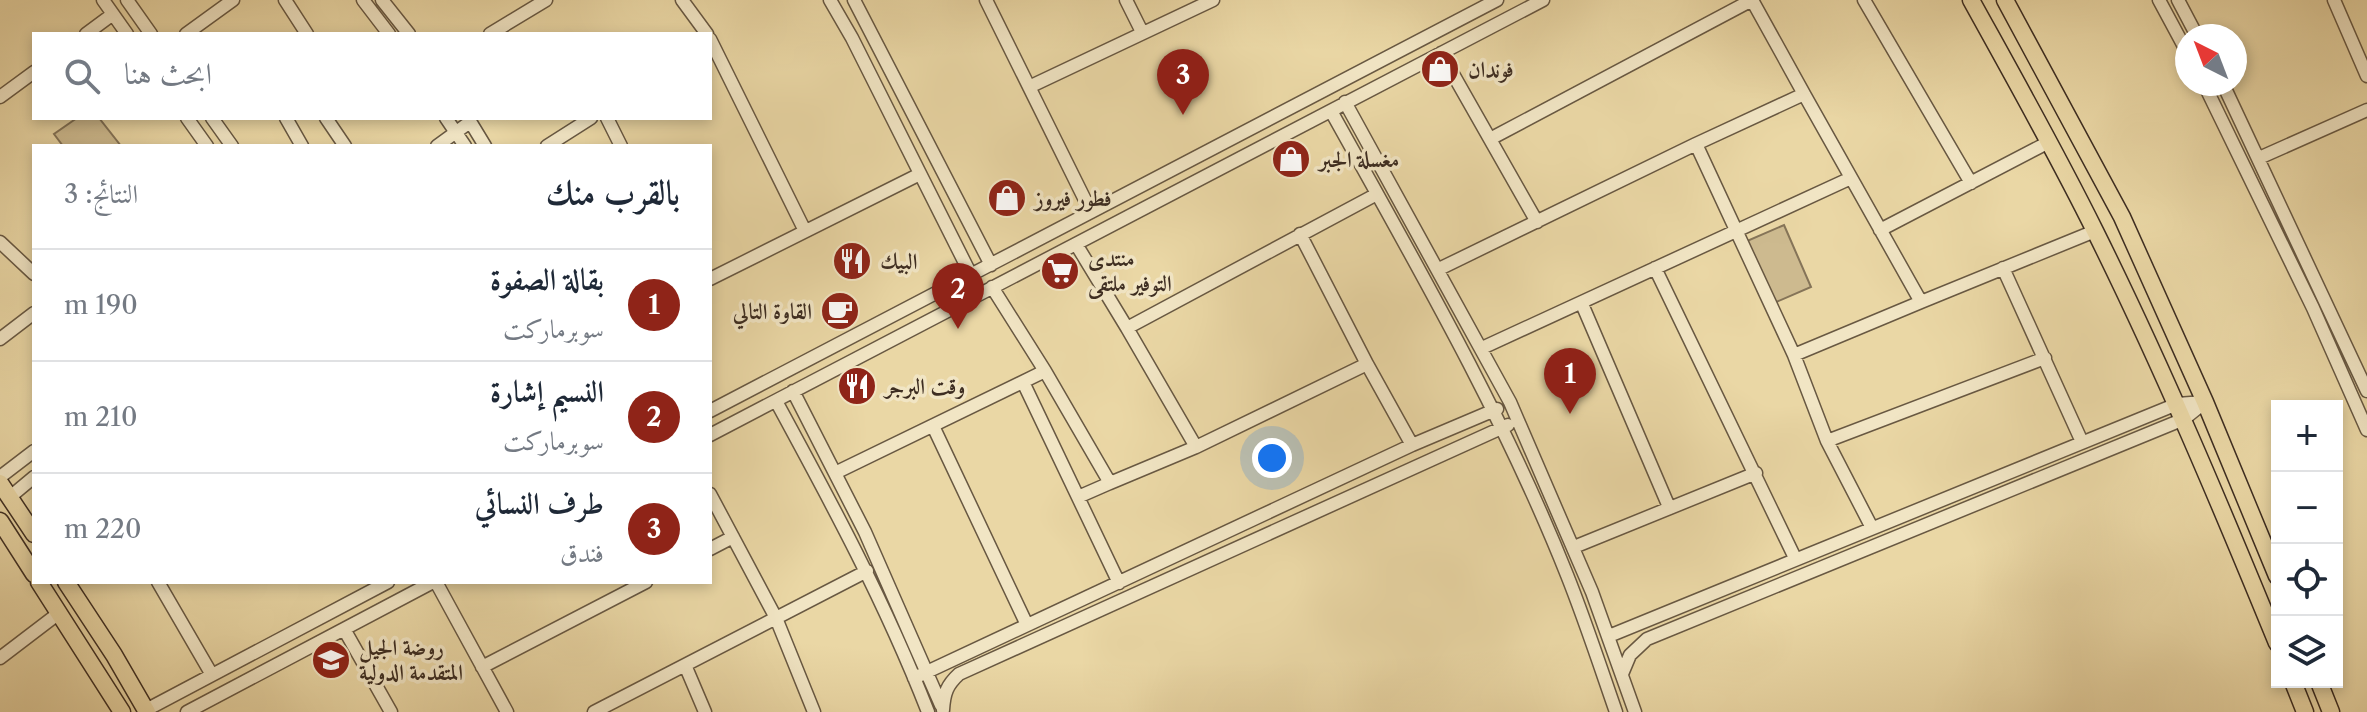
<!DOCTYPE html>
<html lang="ar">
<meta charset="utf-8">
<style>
body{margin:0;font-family:"Libre Caslon Text",Amiri,serif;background:#f2f2f3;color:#1f2937;direction:rtl}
.controls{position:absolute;right:24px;bottom:24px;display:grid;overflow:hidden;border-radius:0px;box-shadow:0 4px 12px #0003}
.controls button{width:72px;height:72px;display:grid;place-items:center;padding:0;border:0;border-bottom:2px solid #e0e1e3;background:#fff;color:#1f2937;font:40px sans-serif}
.compass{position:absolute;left:2175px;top:24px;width:72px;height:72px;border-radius:50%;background:#fff;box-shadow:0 4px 12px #0003;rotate:318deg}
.you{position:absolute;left:1272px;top:458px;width:28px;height:28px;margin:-20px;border:6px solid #fff;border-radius:50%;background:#1a73e8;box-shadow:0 0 0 12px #1a73e833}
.badge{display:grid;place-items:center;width:52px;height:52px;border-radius:50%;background:#8f2418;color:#fff;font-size:26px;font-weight:700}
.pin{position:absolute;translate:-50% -66px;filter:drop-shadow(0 2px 4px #0008)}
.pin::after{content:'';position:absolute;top:42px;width:28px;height:24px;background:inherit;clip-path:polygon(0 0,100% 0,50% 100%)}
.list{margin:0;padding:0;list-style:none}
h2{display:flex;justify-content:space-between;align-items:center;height:104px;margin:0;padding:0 32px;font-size:34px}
h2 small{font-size:26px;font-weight:400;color:#747a83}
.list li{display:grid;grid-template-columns:52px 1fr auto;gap:24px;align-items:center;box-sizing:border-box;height:112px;padding:0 32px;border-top:2px solid #e0e1e3}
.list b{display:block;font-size:30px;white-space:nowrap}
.list p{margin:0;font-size:26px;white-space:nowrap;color:#747a83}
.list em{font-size:26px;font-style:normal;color:#747a83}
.icon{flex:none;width:44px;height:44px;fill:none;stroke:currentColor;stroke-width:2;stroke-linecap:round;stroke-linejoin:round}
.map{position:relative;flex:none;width:2367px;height:712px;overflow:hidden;direction:ltr}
.search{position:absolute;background:#fff;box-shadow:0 4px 12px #0003;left:32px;top:32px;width:680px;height:88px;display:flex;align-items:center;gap:20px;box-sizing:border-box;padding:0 28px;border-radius:0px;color:#747a83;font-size:30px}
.panel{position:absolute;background:#fff;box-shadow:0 4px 12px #0003;left:32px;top:144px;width:680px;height:440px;border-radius:0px;direction:rtl}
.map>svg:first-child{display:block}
.grass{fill:#cdba8f;stroke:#857458;stroke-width:2}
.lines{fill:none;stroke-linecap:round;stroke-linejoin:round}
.minor-casing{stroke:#685842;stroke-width:15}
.major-casing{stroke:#3d2d21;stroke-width:19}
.minor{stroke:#f1e5c4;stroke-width:12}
.major{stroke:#ead7a5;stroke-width:16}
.labels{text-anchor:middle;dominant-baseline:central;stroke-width:7;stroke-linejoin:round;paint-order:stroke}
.poi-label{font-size:22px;font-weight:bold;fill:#3d2d21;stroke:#f1e5c4;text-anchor:start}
</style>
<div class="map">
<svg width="2367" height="712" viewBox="0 0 2367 712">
<rect width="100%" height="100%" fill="#ead7a5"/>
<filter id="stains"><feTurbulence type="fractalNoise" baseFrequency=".0025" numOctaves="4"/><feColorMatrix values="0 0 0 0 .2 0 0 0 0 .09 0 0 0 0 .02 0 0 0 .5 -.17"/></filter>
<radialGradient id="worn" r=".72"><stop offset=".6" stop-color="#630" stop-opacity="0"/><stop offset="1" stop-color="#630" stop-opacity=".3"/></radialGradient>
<path class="grass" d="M77,118H99L121,146H63L54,134Z
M1784,225L1811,287L1774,303L1747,241Z"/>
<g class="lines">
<defs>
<path id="minor" d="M103,0L127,34
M127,0L151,34
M285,0L307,34
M363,0L389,34
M382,0L409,34
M682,0L707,34
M830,0L852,38L971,275
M854,0L991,265
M986,0L1091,212
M1126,0L1142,32
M1752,0L1804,94
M1864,0L1971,183
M2159,0L2187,52
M2178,0L2197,36
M2334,0L2367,76
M86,34L113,14
M186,34L233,0
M490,34L546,0
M710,39L805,231
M1441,53L1537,222
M2204,84L2313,308L2367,430
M2223,84L2367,391
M1029,87L1213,0
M0,97L34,72
M1345,102L1510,402L1592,592L1635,712
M1331,111C1415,262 1503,414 1567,575C1585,620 1600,666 1616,712
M187,118L207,146
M212,118L232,146
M286,118L302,146
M326,118L345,146
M446,118L465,146
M468,118L485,146
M607,118L621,146
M1490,139L1752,0
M1696,144L1804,94L1921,302L2095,231
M437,146L470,122
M547,146L591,118
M2259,158L2367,110
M1880,230L2049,142
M1300,234L1367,364
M0,242L34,274
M1076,244L1127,328L1377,194
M1655,268L1795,558
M2003,268L2082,442
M1439,269L1696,144L1794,355L1827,441L1871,526
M710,279L920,174
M992,287L1045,371
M1582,304L1669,507
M1127,328L1196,447L1367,364L1412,445
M0,339L34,313
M1482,348L1851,178
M1794,355L1921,302
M1023,382L1119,583
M793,391L865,532L941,705
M776,401C832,504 885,602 928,712
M710,411L1497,0
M933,426L1027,625
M710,435L1543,0
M1827,441L2045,358
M835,473L1045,371L1110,483L1196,447
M0,477L34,451
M710,494L776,618L814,712
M10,497L34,477
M1078,497L1110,483
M1574,547L1756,473
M710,549L733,537
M158,582L212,675
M436,582L507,712
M344,629L391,712
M1609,636L2177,404L2205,402
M0,658L59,613
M685,665L705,712
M482,667L646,582
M1622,674L1630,655L1647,639L2184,419L2205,402
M914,678L1412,445L1497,409
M146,710L388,582
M943,710C944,693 947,685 959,674L1508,425
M187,712L433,582
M594,712L867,571"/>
<path id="major" d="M1971,0C2013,76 2056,152 2095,231C2162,366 2220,504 2277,643
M2005,0L2122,217L2205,402L2277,576
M0,483L34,534
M0,521L34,574
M39,582L122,712
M66,582L114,655L147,712
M2293,682L2305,712
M2319,682L2331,712"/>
</defs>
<use href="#minor" class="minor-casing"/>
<use href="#major" class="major-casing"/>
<use href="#minor" class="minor"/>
<use href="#major" class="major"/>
</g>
<defs>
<symbol id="shop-disc" viewBox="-11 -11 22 22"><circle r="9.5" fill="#8f2418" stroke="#f1e5c4"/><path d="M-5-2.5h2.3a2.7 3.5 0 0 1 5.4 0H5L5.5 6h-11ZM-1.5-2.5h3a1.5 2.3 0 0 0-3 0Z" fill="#fff"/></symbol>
<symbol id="restaurant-disc" viewBox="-11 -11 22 22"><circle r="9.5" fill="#8f2418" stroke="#f1e5c4"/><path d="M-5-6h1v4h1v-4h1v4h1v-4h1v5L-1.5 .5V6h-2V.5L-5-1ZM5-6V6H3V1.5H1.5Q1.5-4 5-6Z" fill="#fff"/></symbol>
<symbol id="supermarket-disc" viewBox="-11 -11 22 22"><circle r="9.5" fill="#8f2418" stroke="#f1e5c4"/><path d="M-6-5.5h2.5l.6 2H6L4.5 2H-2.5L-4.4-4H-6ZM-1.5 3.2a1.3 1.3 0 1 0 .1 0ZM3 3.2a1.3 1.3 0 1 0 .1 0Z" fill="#fff"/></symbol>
<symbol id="cafe-disc" viewBox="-11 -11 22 22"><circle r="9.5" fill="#8f2418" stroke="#f1e5c4"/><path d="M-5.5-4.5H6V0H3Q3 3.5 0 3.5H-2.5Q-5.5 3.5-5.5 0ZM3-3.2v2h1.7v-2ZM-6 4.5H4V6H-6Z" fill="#fff"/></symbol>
<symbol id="school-disc" viewBox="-11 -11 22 22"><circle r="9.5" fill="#8f2418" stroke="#f1e5c4"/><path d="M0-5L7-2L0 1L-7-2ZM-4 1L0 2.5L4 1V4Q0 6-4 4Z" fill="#fff"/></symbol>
</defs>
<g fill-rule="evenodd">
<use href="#shop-disc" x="1418" y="47" width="44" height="44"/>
<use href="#shop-disc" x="1269" y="137" width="44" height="44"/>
<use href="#shop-disc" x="985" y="176" width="44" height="44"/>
<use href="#restaurant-disc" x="830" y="239" width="44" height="44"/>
<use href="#supermarket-disc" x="1038" y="249" width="44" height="44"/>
<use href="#cafe-disc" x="818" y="289" width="44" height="44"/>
<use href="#restaurant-disc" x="835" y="364" width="44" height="44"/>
<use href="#school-disc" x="309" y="638" width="44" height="44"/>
</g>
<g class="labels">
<g class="poi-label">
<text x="1468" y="69">فوندان</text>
<text x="1319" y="159">مغسلة الجبر</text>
<text x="1035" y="198">فطور فيروز</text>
<text x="1088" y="258">منتدى<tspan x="1088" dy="25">التوفير ملتقى</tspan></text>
<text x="880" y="261">البيك</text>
<text x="812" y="311" text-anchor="end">القاوة التالي</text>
<text x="885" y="386">وقت البرجر</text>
<text x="359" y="647">روضة الجيل<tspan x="359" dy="25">المتقدمة الدولية</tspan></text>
</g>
</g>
<rect width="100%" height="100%" filter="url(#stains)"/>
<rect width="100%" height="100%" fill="url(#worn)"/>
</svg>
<div class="controls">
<button>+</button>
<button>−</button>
<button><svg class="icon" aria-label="locate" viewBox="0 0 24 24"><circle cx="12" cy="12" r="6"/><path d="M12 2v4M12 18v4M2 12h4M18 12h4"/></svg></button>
<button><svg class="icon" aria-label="layers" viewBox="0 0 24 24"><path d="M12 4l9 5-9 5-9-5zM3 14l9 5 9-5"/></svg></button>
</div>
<svg class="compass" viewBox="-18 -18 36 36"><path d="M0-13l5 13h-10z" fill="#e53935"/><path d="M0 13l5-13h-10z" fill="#747a83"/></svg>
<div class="you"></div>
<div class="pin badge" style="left:1570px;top:414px">1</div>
<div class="pin badge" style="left:958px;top:329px">2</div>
<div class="pin badge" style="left:1183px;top:115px">3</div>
<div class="search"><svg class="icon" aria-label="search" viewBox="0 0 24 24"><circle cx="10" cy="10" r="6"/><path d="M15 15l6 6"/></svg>ابحث هنا</div>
<section class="panel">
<h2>بالقرب منك<small>النتائج: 3</small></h2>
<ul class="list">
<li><span class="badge">1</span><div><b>بقالة الصفوة</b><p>سوبرماركت</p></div><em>190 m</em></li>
<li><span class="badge">2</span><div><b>النسيم إشارة</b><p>سوبرماركت</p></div><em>210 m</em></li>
<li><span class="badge">3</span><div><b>طرف النسائي</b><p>فندق</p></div><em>220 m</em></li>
</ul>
</section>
</div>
